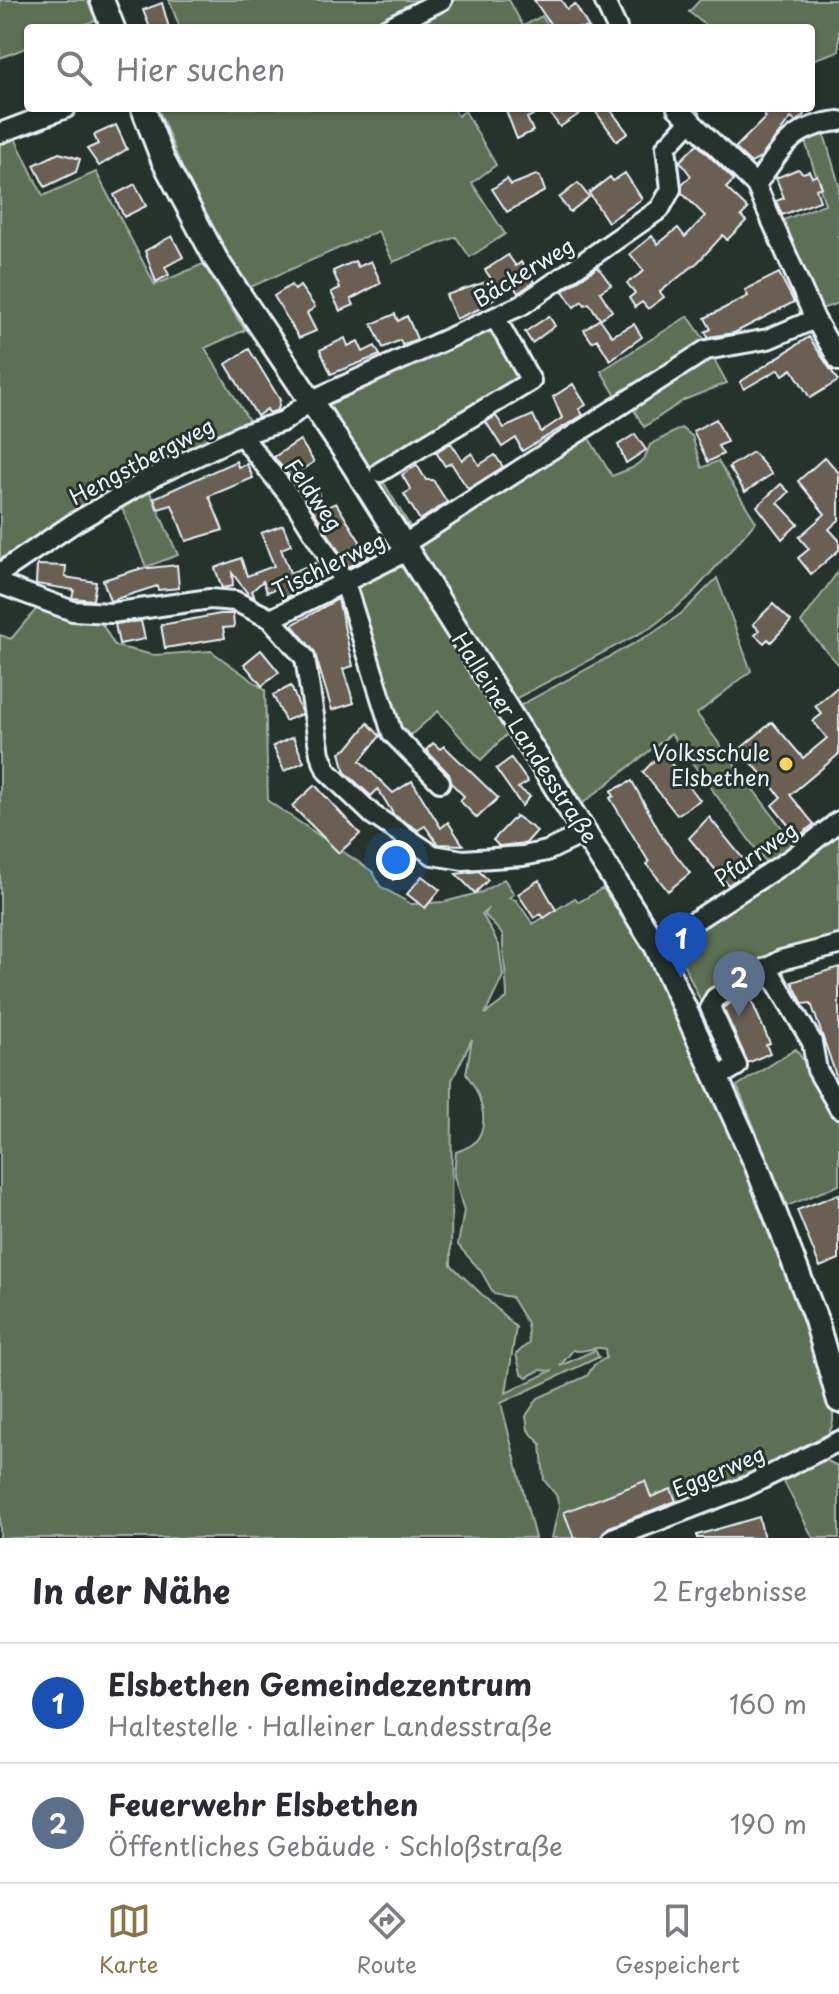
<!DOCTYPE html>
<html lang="de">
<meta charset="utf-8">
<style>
body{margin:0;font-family:"Playpen Sans",sans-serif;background:#f7f7f7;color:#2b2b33}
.you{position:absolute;left:396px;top:860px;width:28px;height:28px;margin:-20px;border:6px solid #fff;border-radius:50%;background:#1a73e8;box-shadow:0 0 0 12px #1a73e833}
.badge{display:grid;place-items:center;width:52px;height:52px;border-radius:50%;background:#8a764a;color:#fff;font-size:26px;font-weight:700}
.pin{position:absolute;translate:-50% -66px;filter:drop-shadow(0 2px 4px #0008)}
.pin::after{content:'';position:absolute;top:42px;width:28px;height:24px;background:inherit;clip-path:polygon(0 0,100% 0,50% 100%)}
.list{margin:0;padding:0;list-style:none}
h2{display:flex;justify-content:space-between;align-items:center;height:104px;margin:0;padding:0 32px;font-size:34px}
h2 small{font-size:26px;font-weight:400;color:#7c7c81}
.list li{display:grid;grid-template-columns:52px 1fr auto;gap:24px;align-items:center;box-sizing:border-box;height:120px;padding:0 32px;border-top:2px solid #e1e1e2}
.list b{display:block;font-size:30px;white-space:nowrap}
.list p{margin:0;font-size:26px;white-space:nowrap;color:#7c7c81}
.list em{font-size:26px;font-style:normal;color:#7c7c81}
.icon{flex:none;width:44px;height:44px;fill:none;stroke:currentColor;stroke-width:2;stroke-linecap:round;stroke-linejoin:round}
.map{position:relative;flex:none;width:839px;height:1538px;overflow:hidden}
.search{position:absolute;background:#fff;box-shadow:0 2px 6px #0004;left:24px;right:24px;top:24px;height:88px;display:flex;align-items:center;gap:20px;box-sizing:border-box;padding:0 28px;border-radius:8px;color:#7c7c81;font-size:30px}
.sheet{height:344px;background:#fff}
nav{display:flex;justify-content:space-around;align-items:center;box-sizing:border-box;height:112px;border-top:2px solid #e1e1e2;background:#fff;font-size:22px;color:#7c7c81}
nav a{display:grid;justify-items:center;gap:4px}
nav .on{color:#8a764a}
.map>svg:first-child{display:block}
.green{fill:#5c7054;stroke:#a2b0a6;stroke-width:2;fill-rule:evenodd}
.building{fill:#695f53;stroke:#e8f1f8;stroke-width:2}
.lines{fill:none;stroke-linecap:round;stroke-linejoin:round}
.minor-casing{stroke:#e8f1f8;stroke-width:24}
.major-casing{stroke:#e8f1f8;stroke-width:28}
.minor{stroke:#26332d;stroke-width:18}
.major{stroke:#26332d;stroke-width:22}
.poi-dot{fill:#ffd166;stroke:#26332d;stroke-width:3}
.labels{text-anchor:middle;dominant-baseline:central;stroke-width:6;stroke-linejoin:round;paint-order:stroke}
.street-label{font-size:22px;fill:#e8f1f8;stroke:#26332d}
.poi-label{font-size:22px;fill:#e8f1f8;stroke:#26332d;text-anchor:end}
</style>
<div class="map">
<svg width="839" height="1538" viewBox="0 0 839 1538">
<rect width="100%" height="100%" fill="#26332d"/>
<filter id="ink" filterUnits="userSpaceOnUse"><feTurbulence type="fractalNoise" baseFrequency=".0125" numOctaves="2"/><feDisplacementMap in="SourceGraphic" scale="16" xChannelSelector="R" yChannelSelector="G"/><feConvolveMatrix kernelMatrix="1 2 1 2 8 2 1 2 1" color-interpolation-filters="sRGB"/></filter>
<g filter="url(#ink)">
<path class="green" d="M0,0H87L96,20L76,28H28V47L0,58Z
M169,0H432L380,28H180Z
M450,0H509L523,26L542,16L549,28H420L415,18Z
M700,0H839V51L812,60L811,84V28H709L689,12Z
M158,108H453L458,116L465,111L496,165L472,183L505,234L470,257L456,237L393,262L378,231L246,289C207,233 183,171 158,108Z
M822,127L839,185V303L818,310L778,222L825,204L803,134Z
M12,132L43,196L96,172L155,285L203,264L245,330L205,348L251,424L0,569V137Z
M688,316L708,345L619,401L601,371Z
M492,324L519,379L375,468L414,533L409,535L329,404L339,393Z
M710,352L727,383L684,400L644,427L630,403Z
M681,428L692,436L702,468L718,461L756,522L691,595L652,627L515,699L415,543L585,432L612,476L632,468L644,459L650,445Z
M148,488L178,555L146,567L120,503Z
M400,564L508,733L481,760L438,711L412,734H398L354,584Z
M839,570V665L801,623Z
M717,578L751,671L697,714L797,848L770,868L671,734L583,803L519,706L653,633L682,613Z
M38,607L99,619L115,646L154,655L211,651L265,690L268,801L373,872L380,886L411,904L444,902L482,892L504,879L514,894L509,898L516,900L533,924L575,898L579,902L603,888L627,926L635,929L661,973L788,1263L831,1399C834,1418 836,1427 822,1441L736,1485L594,1538H552L559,1506L556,1495L544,1480L541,1444L528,1430L526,1416L538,1398L587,1376L594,1365L606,1358L605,1349C594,1345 584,1354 573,1350L560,1366L595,1350L599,1357L501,1403L535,1538H0V635L11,639ZM487,910L485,915L503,935C502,957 507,976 507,998L485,1014L503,976L499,945L482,914ZM472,1039L466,1074C479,1091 493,1124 474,1143C470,1147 461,1150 456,1152L454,1176L464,1211L458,1245L481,1271L494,1294L511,1297L527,1323L529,1343L516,1354L521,1373L527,1377L540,1370L551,1371L506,1393L516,1327L451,1265L452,1080Z
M839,832V938L727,982L700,1000L675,945Z
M796,1049L839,1118V1185L787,1206L737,1086Z
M826,1460L837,1466L839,1475V1538H813L781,1476Z"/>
<path class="building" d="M534,0H561L567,9L575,4L589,28H553Z
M162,3L169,28H150L143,10Z
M505,108H546L527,118L533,131L517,139Z
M546,108H588L560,127Z
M593,108H609L628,133L617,141Z
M768,108H799L804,115L796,122L791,118L760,158L751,163L735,148L766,117L763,114Z
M116,125L127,149L99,166L87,149L98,144L94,135Z
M697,144L734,180L726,188L748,209L741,216L746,221L727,240L723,235L698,262L660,292L664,297L648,309L642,302L635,307L629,298L635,293L627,283L644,271L630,254L652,236L658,244L678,228L685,237L705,216L682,193V184L691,176L680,161Z
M59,153L80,159L76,172L45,187L34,165Z
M798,169L803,173L809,171L812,177L817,175L822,187L816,189L820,201L782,215L776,201L784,198L776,178Z
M625,173L642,199L608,222L589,193L610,177L613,181Z
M536,175L540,177L545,191L507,212L492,189L507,179L511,185Z
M578,183L589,197L570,212L559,198Z
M135,184L146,206L124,217L114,195Z
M172,236L183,257L165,267L169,275L156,282L145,251Z
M508,255L516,266L521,262L534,282L518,293L513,285L479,309L456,319L446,295L492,280L485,270Z
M355,261L358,267L371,261L381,283L351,299L354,305L340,311L331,292L340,288L333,271Z
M598,267L611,285L600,292L612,311L600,319L589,303L585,305L582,301L574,307L563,291Z
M779,273L794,302L734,333L708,337L705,332L711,329L705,318L748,296L745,290Z
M291,285L295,290L300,286L315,307L307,313L316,331L299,338L274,296Z
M395,314L398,321L407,316L417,339L402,345L400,340L383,348L372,324Z
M549,316L555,326L532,343L525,332Z
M600,319L612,336L634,324L642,337L610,360L597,339L592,342L584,330Z
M809,337L838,381L810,398L792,369L783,375L779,369L744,389L740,382Z
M345,338L348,346L358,341L363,352L375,346L380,355L331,374L320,350Z
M249,349L280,400L278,410L269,413L267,409L257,416L226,364Z
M573,384L586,405L579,409L583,415L522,451L516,438L502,447L486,422L496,416L504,428L533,415L541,432L562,418L553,397Z
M716,419L727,442L718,446L723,454L708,462L693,431Z
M635,434L646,450L626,463L618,445Z
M300,440L314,462L290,477L274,457Z
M451,443L462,460L472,453L479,465L495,455L503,467L468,489L451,463L445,466L436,452Z
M753,452L772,474L745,492L729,467Z
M825,457L839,473V520L829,529L839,540V550L811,574L798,558L809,549L799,537L825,514L798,481Z
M236,461L238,467L247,464L253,478L209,496L223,530L186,541L172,505L158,509L154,498Z
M417,465L426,480H433L447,502L420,520L404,494L411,490L402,475Z
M781,484L789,492L778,503L798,524L782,539L757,506Z
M317,488L323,509L336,503L369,556L349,567L308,502L305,492Z
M283,525L291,545L281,549L290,573L315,563L322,580L283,599L279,588L267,592L263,581L252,591L255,598L249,595L232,573L233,586L222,588L215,568L241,558L247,576L274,566L261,533Z
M37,565L66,566L65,577L96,582L93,600L72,598L74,590L36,584Z
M177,565L179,588L158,590L157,586L110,601L103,580L139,569Z
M338,599L353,666L343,669L354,703L332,710L314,651L292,625Z
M773,604L791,621L771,642L768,639L764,643L755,635L759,630L753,624Z
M220,614H233L234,627L223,628L225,638L165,648L161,625Z
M141,621L145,639L119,644L115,624Z
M261,650L279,672L262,686L244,664Z
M291,686L302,714L285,721L273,695Z
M839,686V754L790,795L814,824L798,837L772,805L781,797L740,749L772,722L803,758L827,738L813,721L822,714L815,706Z
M368,723L380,736L360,761L393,793L412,781L441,828L448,822L463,845L438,844L425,826L418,830L394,815L378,789L371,796L345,772L340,752L347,749Z
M293,737L304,762L284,771L273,746Z
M433,743L440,749L444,746L498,798L477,818L460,801L464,796L452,784L449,774L426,750Z
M662,752L700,800L677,815L643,772Z
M511,758L528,782L518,788L530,796L522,806L496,769Z
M632,781L663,838L690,873L668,891L647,864L649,862L610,798L614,796L611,791Z
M315,785L360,834L339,853L292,806Z
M516,816L537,831L526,843L499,846L493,840Z
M709,817L745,861L732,871L737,879L728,885L689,838Z
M399,847L412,871L393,880L381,856Z
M479,871L488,880L475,893L456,874Z
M422,876L440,890L425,908L407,894Z
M539,880L556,910L544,918L541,914L534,918L518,894Z
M839,967V1084L811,1003L803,1004L792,982Z
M748,993L770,1043L766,1045L770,1053L748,1063L723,1008Z
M839,1194V1259L820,1267L797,1210Z
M645,1481L651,1497L671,1489L676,1501L609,1527L601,1538H574L564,1512Z
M759,1517L764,1538H697V1535Z"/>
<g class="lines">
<defs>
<path id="minor" d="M604,0L617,28
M387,28L442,0
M677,108L756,185L815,319L839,361
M0,133L66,108
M756,185C782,148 791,126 839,121
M241,435L295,503L345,583L392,733L440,782
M380,472L531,381L496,319
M403,545L706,350L768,339L815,319
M0,573L74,523L157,475L241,435L284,421L310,401L522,305L660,209L671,189L666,147L691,120
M0,584L73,611L111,613L210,599L235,601L271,619L305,658L320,754L327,771L373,815L433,855L463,860L523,856L547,851L587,832
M271,619L407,551
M656,946L792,858L839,821
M767,967L812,1042L817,1070L839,1108
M717,1078L737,1066L710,1007L715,998L781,960L839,945
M613,1538L746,1487L839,1441"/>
<path id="major" d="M102,0L113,28
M143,108L163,160L217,261L347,455L656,946L756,1164L816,1320L839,1401"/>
</defs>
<use href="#minor" class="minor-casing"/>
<use href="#major" class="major-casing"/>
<use href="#minor" class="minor"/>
<use href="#major" class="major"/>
</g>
</g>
<circle class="poi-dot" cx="786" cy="764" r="8"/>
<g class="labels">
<g class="street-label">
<text transform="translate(523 271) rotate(-31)">Bäckerweg</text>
<text transform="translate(141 460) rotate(-28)">Hengstbergweg</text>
<text transform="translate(315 494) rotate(55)">Feldweg</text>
<text transform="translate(328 564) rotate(-26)">Tischlerweg</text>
<text transform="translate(526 737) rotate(57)">Halleiner Landesstraße</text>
<text transform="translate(755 853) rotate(-35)">Pfarrweg</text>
<text transform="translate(718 1470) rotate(-23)">Eggerweg</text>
</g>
<g class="poi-label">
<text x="770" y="751">Volksschule<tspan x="770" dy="25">Elsbethen</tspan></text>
</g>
</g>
</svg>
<div class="you"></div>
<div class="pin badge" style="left:681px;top:978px;background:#1a4fb4">1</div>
<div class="pin badge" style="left:739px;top:1017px;background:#5c6f8a">2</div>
<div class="search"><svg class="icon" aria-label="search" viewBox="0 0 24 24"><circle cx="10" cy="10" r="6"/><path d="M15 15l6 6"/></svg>Hier suchen</div>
</div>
<section class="sheet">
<h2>In der Nähe<small>2 Ergebnisse</small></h2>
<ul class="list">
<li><span class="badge" style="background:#1a4fb4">1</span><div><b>Elsbethen Gemeindezentrum</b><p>Haltestelle · Halleiner Landesstraße</p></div><em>160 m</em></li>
<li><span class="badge" style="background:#5c6f8a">2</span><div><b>Feuerwehr Elsbethen</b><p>Öffentliches Gebäude · Schloßstraße</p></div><em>190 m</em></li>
</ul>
</section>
<nav>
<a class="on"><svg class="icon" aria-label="map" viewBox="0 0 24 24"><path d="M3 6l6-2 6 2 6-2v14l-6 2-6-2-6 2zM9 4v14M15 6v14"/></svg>Karte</a>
<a><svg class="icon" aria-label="directions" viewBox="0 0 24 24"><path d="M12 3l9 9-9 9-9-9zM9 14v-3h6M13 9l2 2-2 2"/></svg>Route</a>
<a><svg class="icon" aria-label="saved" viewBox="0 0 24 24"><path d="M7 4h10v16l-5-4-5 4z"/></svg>Gespeichert</a>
</nav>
